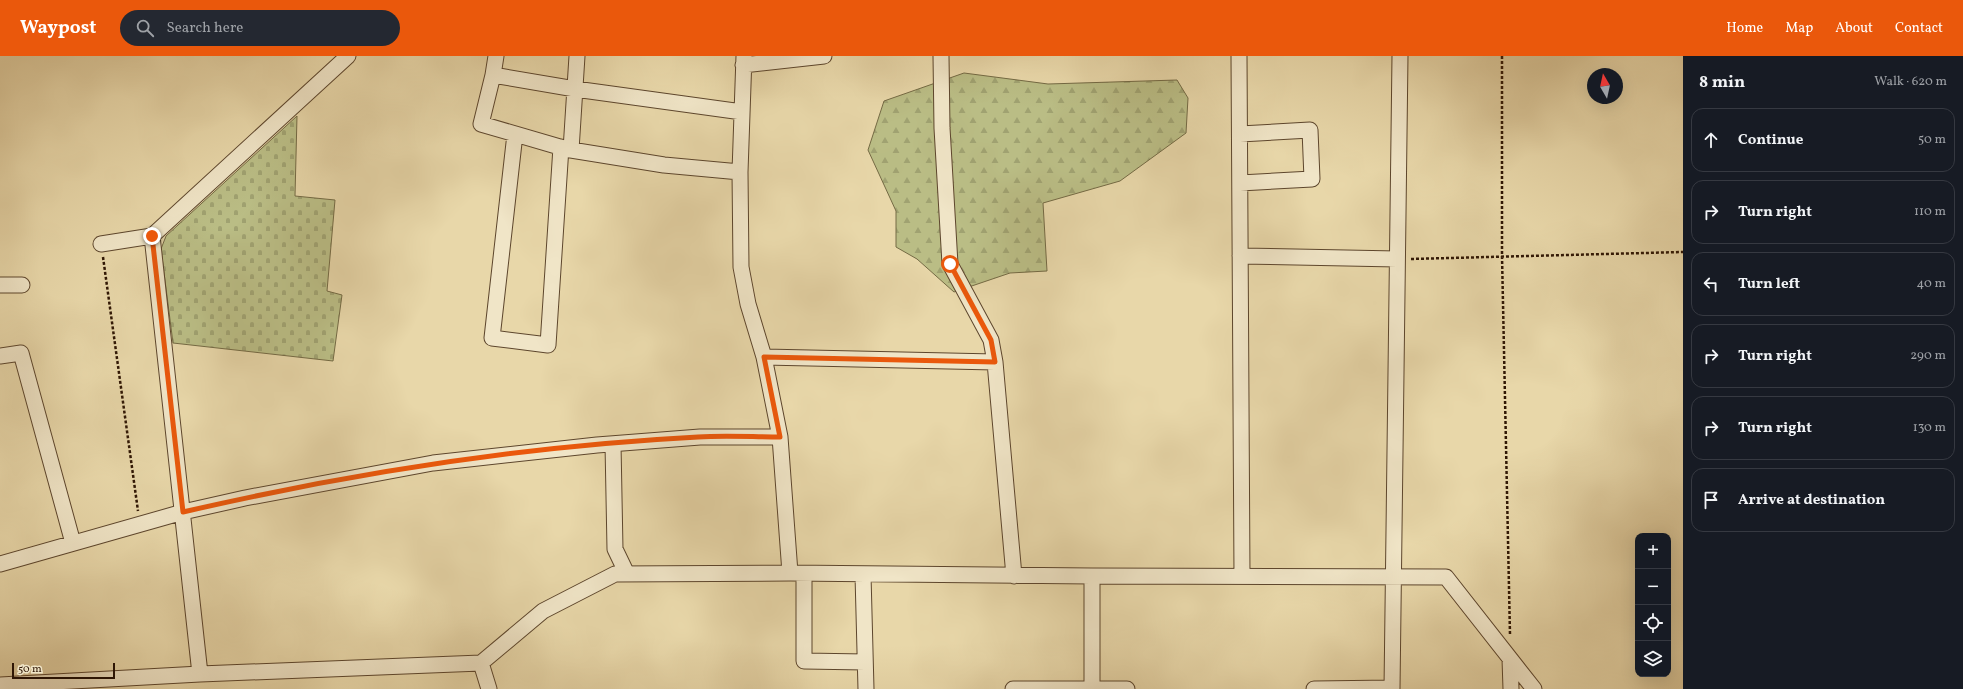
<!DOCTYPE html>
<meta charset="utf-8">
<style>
body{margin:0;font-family:Vollkorn,serif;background:#242831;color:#f1f3f6}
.controls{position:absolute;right:12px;bottom:12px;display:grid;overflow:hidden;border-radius:8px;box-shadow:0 4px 16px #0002}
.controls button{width:36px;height:36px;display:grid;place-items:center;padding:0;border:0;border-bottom:1px solid #363941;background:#171b24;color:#f1f3f6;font:20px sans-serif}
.compass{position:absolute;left:1587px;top:12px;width:36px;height:36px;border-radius:50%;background:#171b24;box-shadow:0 4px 16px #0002;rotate:351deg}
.scale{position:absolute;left:12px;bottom:10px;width:103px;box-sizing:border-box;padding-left:4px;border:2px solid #2f1604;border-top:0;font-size:11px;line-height:14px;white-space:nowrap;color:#2f1604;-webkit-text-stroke:3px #f0e5c7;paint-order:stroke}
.stop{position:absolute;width:12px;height:12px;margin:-9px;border:3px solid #ea580c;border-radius:50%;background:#fff}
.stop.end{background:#ea580c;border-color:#fff;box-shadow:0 1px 4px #0008}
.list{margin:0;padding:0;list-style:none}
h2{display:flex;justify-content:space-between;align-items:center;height:52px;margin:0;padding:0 16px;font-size:17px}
h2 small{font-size:13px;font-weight:400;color:#9ea1a6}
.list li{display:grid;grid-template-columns:26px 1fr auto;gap:12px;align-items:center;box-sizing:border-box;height:64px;margin:0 8px 8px;padding:0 8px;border:1px solid #363941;border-radius:12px}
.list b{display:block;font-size:15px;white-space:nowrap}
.list em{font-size:13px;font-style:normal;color:#9ea1a6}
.icon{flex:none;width:22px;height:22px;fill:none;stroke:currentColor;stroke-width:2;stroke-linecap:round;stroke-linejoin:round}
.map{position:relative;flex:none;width:1683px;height:633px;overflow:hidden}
header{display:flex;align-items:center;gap:24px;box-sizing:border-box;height:56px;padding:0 20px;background:#ea580c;color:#fff}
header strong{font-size:19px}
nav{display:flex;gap:22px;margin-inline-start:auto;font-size:14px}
.search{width:280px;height:36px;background:#242831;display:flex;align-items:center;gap:10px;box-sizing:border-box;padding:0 14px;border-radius:22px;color:#9ea1a6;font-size:15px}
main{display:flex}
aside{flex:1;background:#171b24}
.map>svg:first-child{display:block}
.forest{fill:url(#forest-firs);stroke:#746a44}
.cemetery{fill:url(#cemetery-stones);stroke:#746a44}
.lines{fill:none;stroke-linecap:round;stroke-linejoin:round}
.minor-casing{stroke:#5d462d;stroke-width:17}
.path{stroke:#2f1604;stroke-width:2.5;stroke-dasharray:3 2;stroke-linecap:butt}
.minor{stroke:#f0e5c7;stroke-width:15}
.route{stroke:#ea580c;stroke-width:5}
</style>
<header>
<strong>Waypost</strong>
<div class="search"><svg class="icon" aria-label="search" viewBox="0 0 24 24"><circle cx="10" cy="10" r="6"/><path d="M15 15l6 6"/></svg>Search here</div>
<nav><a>Home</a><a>Map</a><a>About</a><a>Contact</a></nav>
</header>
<main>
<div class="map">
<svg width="1683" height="633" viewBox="0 0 1683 633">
<defs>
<pattern id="forest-firs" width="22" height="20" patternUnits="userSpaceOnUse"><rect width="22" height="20" fill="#babd85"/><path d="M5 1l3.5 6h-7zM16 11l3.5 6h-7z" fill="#a0a271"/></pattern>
<pattern id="cemetery-stones" width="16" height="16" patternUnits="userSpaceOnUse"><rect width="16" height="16" fill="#babd85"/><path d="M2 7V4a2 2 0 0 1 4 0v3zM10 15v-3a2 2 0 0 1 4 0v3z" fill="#a0a271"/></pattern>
</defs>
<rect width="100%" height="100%" fill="#e8d7a9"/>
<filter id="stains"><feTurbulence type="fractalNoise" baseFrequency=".005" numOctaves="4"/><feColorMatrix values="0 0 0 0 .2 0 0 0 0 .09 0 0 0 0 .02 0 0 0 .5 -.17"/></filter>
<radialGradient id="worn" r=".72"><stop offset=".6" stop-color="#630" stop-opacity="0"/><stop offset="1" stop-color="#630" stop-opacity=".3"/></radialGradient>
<path class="forest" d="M964,17L1048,28L1177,24L1188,42L1186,77L1120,125L1043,147L1047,215L1010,217L954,236L917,203L896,191V155L868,94L884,45Z"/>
<path class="cemetery" d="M297,60L295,140L335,144L327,235L342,239L333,305L173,287L161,193L166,180Z"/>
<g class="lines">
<defs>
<path id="minor" d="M577,0L571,94L664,109L740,116L741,211L748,248L764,301L780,381L790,517
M941,0L942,72L950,208L991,284L995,306L1014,520
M1239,0L1242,520
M743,9L824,0
M493,19L496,0
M515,78L492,282L548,289L561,91
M1240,78L1310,74L1312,123L1240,127
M570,94L481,68L493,19L575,33L742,56
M740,116L744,0
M101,188L152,180
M1240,200L1397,203
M0,229H22
M0,300L21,297L73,487
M764,301L995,306
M613,388L615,493L627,518
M0,508L183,456L245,442L433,407L597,389L700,381H780
M804,518V605L865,606
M863,519L866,633
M1092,520V633
M1510,603L1511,633
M481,607L489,633
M200,618L152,180L348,0
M0,629L200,618L481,607L543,555L615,518L790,517L1092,520L1446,521L1534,633
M1013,633H1127
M1314,633L1392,632
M1392,633L1400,0"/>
</defs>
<use href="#minor" class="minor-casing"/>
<path class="path" d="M1502,0V200L1510,579
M103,201L138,455
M1411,203L1683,196"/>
<use href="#minor" class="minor"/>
</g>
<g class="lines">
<path class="route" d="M152,180L183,456C352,417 525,390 698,381C725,379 753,381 780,381L764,301L995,306L991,284L950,208"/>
</g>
<rect width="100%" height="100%" filter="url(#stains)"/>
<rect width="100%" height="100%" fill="url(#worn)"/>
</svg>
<div class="controls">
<button>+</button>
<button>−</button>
<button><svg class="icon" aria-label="locate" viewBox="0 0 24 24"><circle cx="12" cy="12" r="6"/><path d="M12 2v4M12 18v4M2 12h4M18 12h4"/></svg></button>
<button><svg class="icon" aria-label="layers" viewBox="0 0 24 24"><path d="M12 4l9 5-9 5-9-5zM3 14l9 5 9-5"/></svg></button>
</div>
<svg class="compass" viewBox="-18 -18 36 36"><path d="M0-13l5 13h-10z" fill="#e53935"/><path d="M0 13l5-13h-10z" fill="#9ea1a6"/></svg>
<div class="scale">50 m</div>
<div class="stop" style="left:950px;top:208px"></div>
<div class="stop end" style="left:152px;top:180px"></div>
</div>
<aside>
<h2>8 min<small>Walk · 620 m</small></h2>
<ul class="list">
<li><svg class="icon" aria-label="ahead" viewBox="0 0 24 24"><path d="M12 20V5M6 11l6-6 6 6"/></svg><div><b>Continue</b></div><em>50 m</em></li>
<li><svg class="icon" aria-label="right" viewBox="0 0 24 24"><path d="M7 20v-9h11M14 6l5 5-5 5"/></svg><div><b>Turn right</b></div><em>110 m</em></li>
<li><svg class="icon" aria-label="left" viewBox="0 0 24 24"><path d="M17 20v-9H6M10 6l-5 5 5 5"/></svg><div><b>Turn left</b></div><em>40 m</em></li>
<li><svg class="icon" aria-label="right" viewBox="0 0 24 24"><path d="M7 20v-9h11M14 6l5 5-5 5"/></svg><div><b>Turn right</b></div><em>290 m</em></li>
<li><svg class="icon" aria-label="right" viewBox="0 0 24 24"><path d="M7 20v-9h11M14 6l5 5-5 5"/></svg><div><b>Turn right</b></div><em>130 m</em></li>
<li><svg class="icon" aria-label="arrive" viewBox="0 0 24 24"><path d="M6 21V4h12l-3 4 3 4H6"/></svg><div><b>Arrive at destination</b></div></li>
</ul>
</aside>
</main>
